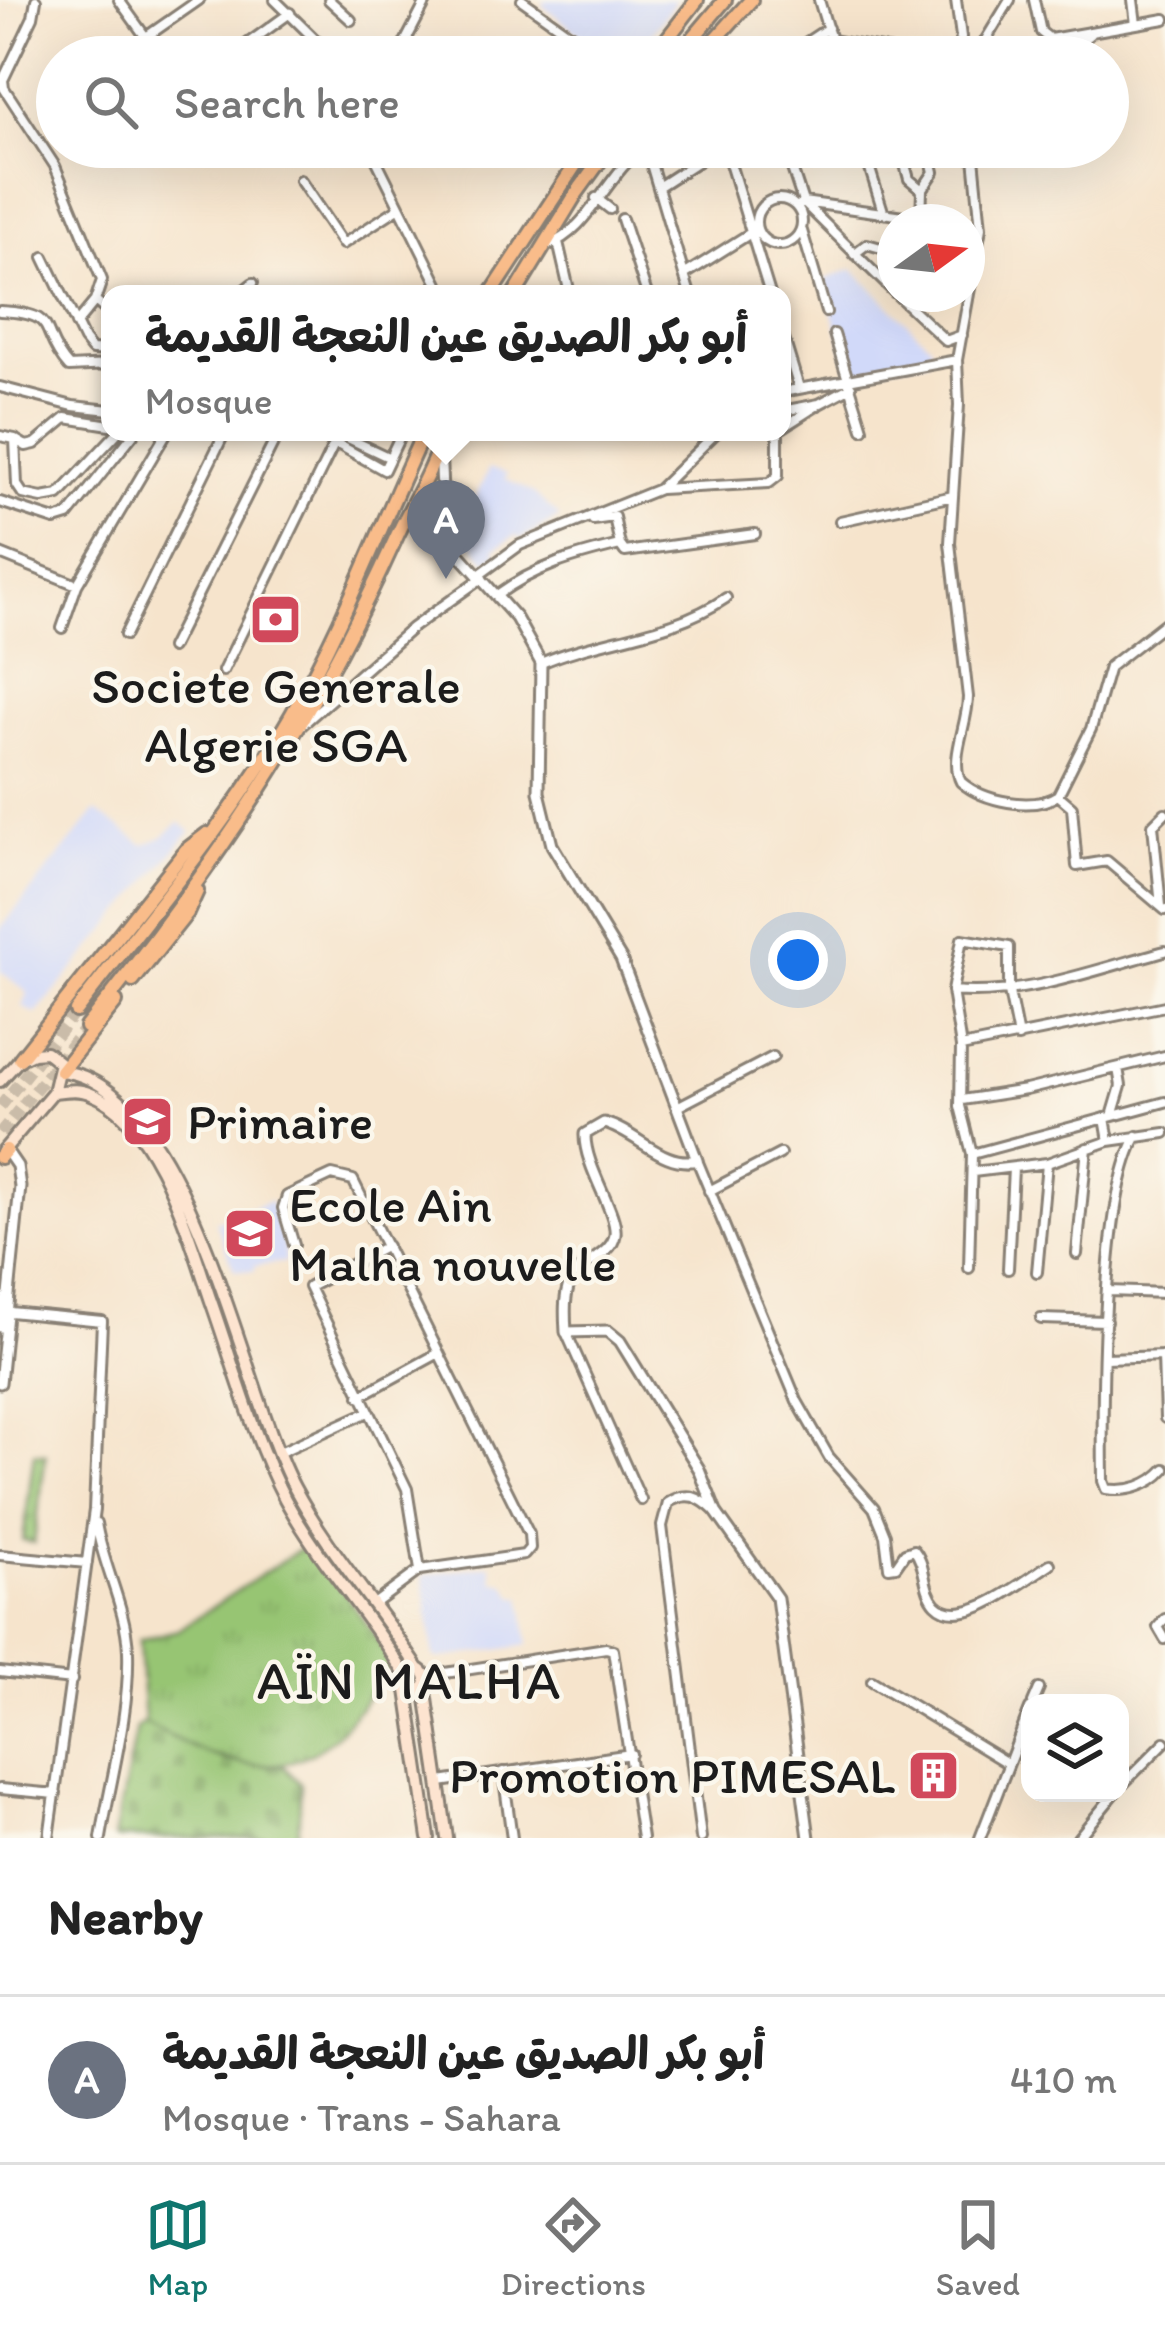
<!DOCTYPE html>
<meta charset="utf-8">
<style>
body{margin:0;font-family:Itim,"Playpen Sans Arabic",sans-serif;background:#f6f6f6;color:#222}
.controls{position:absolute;right:36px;bottom:36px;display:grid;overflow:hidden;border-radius:24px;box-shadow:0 12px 48px #0002}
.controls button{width:108px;height:108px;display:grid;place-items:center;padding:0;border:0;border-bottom:3px solid #e0e0e0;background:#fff;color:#222;font:60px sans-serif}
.compass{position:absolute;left:877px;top:204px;width:108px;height:108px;border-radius:50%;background:#fff;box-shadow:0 12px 48px #0002;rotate:75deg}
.you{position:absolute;left:798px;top:960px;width:42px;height:42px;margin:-30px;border:9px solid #fff;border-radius:50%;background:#1a73e8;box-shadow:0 0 0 18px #1a73e833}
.badge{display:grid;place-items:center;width:78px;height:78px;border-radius:50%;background:#0f766e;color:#fff;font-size:39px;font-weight:700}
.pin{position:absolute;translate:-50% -99px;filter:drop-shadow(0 3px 6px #0008)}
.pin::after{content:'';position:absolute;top:63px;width:42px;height:36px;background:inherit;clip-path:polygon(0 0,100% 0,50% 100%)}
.popup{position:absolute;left:101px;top:285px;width:690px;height:156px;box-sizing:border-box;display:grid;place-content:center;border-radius:24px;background:#fff;filter:drop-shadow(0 3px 9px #0005);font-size:39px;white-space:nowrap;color:#767676}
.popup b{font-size:45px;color:#222}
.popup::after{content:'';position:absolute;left:50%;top:100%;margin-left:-24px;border:24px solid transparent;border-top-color:#fff}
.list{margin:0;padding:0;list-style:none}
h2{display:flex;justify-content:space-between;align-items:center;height:156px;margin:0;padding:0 48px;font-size:51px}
h2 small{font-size:39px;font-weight:400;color:#767676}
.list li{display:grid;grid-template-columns:78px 1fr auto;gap:36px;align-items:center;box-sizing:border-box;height:168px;padding:0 48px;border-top:3px solid #e0e0e0}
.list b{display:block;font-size:45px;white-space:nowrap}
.list p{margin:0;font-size:39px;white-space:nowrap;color:#767676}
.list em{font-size:39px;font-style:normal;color:#767676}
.icon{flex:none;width:66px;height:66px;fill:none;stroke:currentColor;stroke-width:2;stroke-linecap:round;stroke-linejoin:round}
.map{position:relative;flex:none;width:1165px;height:1838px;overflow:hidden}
.search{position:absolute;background:#fff;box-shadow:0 12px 48px #0002;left:36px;right:36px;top:36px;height:132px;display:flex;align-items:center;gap:30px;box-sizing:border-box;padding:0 42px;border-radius:66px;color:#767676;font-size:45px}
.sheet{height:324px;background:#fff}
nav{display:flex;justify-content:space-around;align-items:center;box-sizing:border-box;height:168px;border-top:3px solid #e0e0e0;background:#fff;font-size:33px;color:#767676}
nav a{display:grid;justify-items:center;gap:6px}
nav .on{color:#0f766e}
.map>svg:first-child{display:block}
.built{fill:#d1d9f9}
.grass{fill:url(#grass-tufts);stroke:#5a7048;stroke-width:3}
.cemetery{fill:url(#cemetery-stones);stroke:#5a7048;stroke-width:3}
.park{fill:url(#park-dots);stroke:#5a7048;stroke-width:3}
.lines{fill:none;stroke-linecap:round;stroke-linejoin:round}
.trunk-tunnel{stroke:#cabca9;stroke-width:12;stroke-dasharray:12 6;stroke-linecap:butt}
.minor-casing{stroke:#898074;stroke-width:14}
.tertiary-casing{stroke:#898074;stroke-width:15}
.secondary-casing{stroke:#898074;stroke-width:16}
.trunk-casing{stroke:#898074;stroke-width:18}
.minor{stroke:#fff;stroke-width:8}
.tertiary{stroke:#fff;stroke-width:9}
.secondary{stroke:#fde4d0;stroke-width:10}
.trunk{stroke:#f9bc8a;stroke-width:12}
.labels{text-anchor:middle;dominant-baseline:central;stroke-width:9;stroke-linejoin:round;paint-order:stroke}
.poi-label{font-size:51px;fill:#1c1c1c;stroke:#fbf7ec;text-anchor:start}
.neighbourhood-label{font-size:54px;letter-spacing:3px;fill:#1c1c1c;stroke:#fbf7ec}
</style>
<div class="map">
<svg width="1165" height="1838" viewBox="0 0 1165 1838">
<defs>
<pattern id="grass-tufts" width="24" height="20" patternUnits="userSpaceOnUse" patternTransform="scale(3)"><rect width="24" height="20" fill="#97c573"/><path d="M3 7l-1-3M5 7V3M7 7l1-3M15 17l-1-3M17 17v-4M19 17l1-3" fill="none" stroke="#82a963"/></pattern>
<pattern id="cemetery-stones" width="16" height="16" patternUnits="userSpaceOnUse" patternTransform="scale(3)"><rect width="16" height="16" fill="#97c573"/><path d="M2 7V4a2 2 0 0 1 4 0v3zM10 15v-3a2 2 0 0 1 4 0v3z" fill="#82a963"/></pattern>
<pattern id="park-dots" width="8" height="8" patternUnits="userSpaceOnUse" patternTransform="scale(3)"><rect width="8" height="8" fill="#97c573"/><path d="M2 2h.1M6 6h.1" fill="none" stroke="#82a963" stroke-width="1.8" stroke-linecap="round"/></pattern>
</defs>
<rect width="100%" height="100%" fill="#fbf7ec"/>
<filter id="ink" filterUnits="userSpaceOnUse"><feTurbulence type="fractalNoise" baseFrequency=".00833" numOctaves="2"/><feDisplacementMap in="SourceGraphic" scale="24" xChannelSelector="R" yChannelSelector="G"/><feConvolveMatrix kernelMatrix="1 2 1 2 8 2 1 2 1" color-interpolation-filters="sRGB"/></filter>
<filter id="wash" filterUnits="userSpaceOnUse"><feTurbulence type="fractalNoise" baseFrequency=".004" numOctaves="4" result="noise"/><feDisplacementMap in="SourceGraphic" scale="48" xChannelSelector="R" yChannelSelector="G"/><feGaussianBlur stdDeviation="2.7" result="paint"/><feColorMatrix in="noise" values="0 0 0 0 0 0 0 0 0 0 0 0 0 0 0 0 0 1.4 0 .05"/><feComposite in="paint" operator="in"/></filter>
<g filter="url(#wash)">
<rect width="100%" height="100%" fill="#f6e4cc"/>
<path class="built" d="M546,0H676L635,57H608L541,4Z
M853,269L931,346L929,359L850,373L824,280Z
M489,468L507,474L505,479L533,493L560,517L520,540L516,535L495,549L497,554L486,562L468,538L474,534L470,520L473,512L467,508L472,505Z
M96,811L144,845L163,837L179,822L191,831L36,1014L23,1007L28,993L0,971V929Z
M270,1201L284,1246L285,1262L254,1266L255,1271L234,1270L215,1221Z
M491,1565L494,1581L505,1583L515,1597H522L529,1645L438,1659L434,1657L423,1575Z"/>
<path class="grass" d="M309,1543L393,1662C374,1686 357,1715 335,1736C275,1792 205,1756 144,1723L139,1640L178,1630Z"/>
<path class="cemetery" d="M144,1723C187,1746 232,1770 282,1765L301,1784L298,1838H114L136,1728Z"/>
<path class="park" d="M34,1453L46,1454L34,1543L23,1541Z"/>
</g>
<g filter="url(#ink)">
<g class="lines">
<path class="trunk-tunnel" d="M0,1107L76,1011
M0,1133L86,1027"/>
<defs>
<path id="minor" d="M36,0L33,17L3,80L4,88L55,166L102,280L95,301L76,324
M119,0L160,57
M275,0L333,57
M329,0L351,20
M522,0L602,57
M819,0L836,57
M956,0L961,37L958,56
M1034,0L1041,32L1050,39L1165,19
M1133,0L1136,24
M146,37L199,0
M831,40L925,57
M960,53L982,46L1010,0
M229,57L290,13
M408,57L403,46L427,0
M784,57L828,28
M990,57L1076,46L1090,34
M370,147L443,294
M539,147L557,160L574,164
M646,147L684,275L757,229
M725,147L770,294
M785,147L803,202L895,293
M863,147L883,211
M900,147L909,179L922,190
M973,147L981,228L957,360L959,405L950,543L968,697C968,724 949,759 961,782C983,801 1033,812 1058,795L1091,729L1109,667L1165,623
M788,155L809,149L825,163
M300,180L343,244L397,209
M658,187L720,147
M596,198L610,209
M756 222a23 23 0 1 1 46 0a23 23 0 1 1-46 0Z
M797,207L803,202L947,222
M921,218L922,190L934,172L928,147
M622,219L647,294
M802,231L826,312
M558,242L570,294
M546,246C590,231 606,174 644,147
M854,254L867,244L895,252
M44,257L84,340L92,350L110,351
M684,275L690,294
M239,294L253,283
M896,294L946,341L962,335
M95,301L110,314
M0,311C63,314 36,330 69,367L110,365
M782,332L799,388
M834,334L863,429
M0,387L73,406L110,410
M782,392L957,360
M782,411L819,404L851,387
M782,428L818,405
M316,432L384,470L402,432
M335,432L388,457
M0,436L15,439L17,485L23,494L42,498L59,495L118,432
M16,440L26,446L35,444L66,418L110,425
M660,489L769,483L778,476V432
M0,502L55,520L68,516L135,432
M593,520L614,517L620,545
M840,521L953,496
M0,554L77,585
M479,575L520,545L659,489L717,432
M497,595C535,567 574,556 620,545L625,552L755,534
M62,628L77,585L167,432
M125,635L225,432
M171,648L279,432
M541,663C601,637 670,636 726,598
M223,671L335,442
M302,725L412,628L482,578
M1058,795L1072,807L1077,866L1107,861L1165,910
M1161,906L1153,825L1165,813
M952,991L961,1047L960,1106L972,1154L969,1268
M1018,1037L1009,992V947L962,939L952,991C1024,998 1096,969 1165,951
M961,1047L1165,1006
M962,1100L1026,1090L1165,1056
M677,1107L773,1057
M1113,1113L1121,1086L1118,1068
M1105,1118L1109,1141
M1137,1136C1101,1197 1102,1405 1103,1481L1106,1489C1128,1493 1151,1485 1165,1469
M972,1154L1165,1102
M697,1160L797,1401L829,1457L874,1508L885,1535L889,1567L896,1566L905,1553L914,1550C927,1565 922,1589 936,1604C963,1632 1026,1579 1050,1564
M973,1172L1047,1163
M709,1191L780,1154
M294,1245L283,1208L287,1196L332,1175L353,1180L529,1534L530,1548L524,1555L420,1570L374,1604
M387,1246L309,1287L407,1489L420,1570
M1077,1254L1087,1148
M1008,1269L1013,1168
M1037,1272L1047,1163L1109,1141L1165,1133
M1109,1291L1165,1293
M10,1312L102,1321L94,1510L49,1838
M1041,1319L1106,1321
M566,1332L641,1500
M1163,1356L1165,1418
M1106,1358L1164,1356
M360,1396L439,1353
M280,1452L368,1412
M96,1523C103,1567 126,1606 128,1651C130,1712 111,1778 101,1838
M0,1555L87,1563
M1165,1619L1158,1627L1165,1639
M0,1672L72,1680
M426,1676L606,1648L613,1650L642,1838
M872,1681L1007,1763
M1033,1703L1039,1689
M503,1772L512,1838
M440,1782L631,1754
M1120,1787L1165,1742
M0,1789L56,1794
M701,1838L662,1526L668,1503C687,1490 700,1497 716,1512
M980,1838L1030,1709
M1078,1838L1115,1793"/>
<path id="tertiary" d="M440,445L444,537L516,618L541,663L539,792L552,845L621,959L697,1160C663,1168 637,1132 604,1123L585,1134C584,1167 618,1212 615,1235C612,1254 585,1262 574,1275C563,1290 565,1315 566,1332L608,1331L620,1341L699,1469L716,1512L777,1598L809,1838
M0,1327L7,1297
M0,1383L20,1187L17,1166L6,1150"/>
<path id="secondary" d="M61,1071C190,1085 241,1388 294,1487C328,1551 379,1607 418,1668
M0,1081L20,1059L33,1053L46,1052L60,1063L53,1092L3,1151
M53,1092C65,1091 78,1088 89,1093C158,1118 190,1240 211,1301C234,1366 253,1438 285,1499C318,1560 368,1613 404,1673
M402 1680a12 12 0 1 1 24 0a12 12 0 1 1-24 0Z
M425,1685L447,1838
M407,1690L429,1838"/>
<path id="trunk" d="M653,57L697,0
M677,57L725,0
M693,57L715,40L751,0
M491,294L587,147
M515,294L576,194L610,147
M133,981L187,913L197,891
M76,1011C150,915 231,820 292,714C344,624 380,526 424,432
M86,1027C212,871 312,724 395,540C411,505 433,469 444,432
M20,1059L186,850L207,834
M61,1071L116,1002
M0,1157L6,1150"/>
</defs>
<use href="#minor" class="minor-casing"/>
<use href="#tertiary" class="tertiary-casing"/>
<use href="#secondary" class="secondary-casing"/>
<use href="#trunk" class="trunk-casing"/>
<use href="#minor" class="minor"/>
<use href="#tertiary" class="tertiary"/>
<use href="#secondary" class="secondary"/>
<use href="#trunk" class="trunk"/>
</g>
</g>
<defs>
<symbol id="bank-square" viewBox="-11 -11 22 22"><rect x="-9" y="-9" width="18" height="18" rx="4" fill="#d1495b" stroke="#fbf7ec"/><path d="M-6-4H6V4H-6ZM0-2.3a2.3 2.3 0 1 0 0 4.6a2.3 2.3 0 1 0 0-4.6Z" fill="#fff"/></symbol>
<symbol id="school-square" viewBox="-11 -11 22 22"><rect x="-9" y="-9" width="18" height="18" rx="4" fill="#d1495b" stroke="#fbf7ec"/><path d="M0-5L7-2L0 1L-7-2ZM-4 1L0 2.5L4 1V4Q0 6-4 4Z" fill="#fff"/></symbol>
<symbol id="building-square" viewBox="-11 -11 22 22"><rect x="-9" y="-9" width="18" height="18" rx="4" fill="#d1495b" stroke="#fbf7ec"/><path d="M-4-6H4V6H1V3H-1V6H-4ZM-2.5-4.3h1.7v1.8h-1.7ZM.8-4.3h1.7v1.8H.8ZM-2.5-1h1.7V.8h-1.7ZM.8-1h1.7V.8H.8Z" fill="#fff"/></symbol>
</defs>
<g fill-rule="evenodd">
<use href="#bank-square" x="246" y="590" width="59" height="59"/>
<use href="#school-square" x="118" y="1092" width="59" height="59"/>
<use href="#school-square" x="220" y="1204" width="59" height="59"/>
<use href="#building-square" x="904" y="1746" width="59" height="59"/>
</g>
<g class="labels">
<g class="poi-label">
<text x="276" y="685" text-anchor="middle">Societe Generale<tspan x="276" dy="59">Algerie SGA</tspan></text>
<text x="187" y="1121">Primaire</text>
<text x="289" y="1204">Ecole Ain<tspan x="289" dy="59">Malha nouvelle</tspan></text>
<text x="895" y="1775" text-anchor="end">Promotion PIMESAL</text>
</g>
<g class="neighbourhood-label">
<text x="410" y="1680">AÏN MALHA</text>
</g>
</g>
</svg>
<div class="controls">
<button><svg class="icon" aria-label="layers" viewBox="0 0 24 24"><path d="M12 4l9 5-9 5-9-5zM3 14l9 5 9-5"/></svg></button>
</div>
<svg class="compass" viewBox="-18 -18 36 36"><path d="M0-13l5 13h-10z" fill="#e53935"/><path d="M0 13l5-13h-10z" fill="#767676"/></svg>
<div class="you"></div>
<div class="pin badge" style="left:446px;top:579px;background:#6b7280">A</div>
<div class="popup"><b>أبو بكر الصديق عين النعجة القديمة</b>Mosque</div>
<div class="search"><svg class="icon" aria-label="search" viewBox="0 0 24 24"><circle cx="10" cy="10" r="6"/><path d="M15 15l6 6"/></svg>Search here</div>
</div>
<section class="sheet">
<h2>Nearby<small></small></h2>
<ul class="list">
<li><span class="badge" style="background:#6b7280">A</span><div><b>أبو بكر الصديق عين النعجة القديمة</b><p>Mosque · Trans - Sahara</p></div><em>410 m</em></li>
</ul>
</section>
<nav>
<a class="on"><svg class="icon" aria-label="map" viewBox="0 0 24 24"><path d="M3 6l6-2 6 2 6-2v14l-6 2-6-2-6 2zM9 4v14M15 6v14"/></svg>Map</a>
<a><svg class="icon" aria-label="directions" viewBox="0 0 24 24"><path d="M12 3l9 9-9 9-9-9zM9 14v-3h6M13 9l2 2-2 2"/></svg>Directions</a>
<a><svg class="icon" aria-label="saved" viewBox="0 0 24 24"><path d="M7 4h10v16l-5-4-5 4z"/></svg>Saved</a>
</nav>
